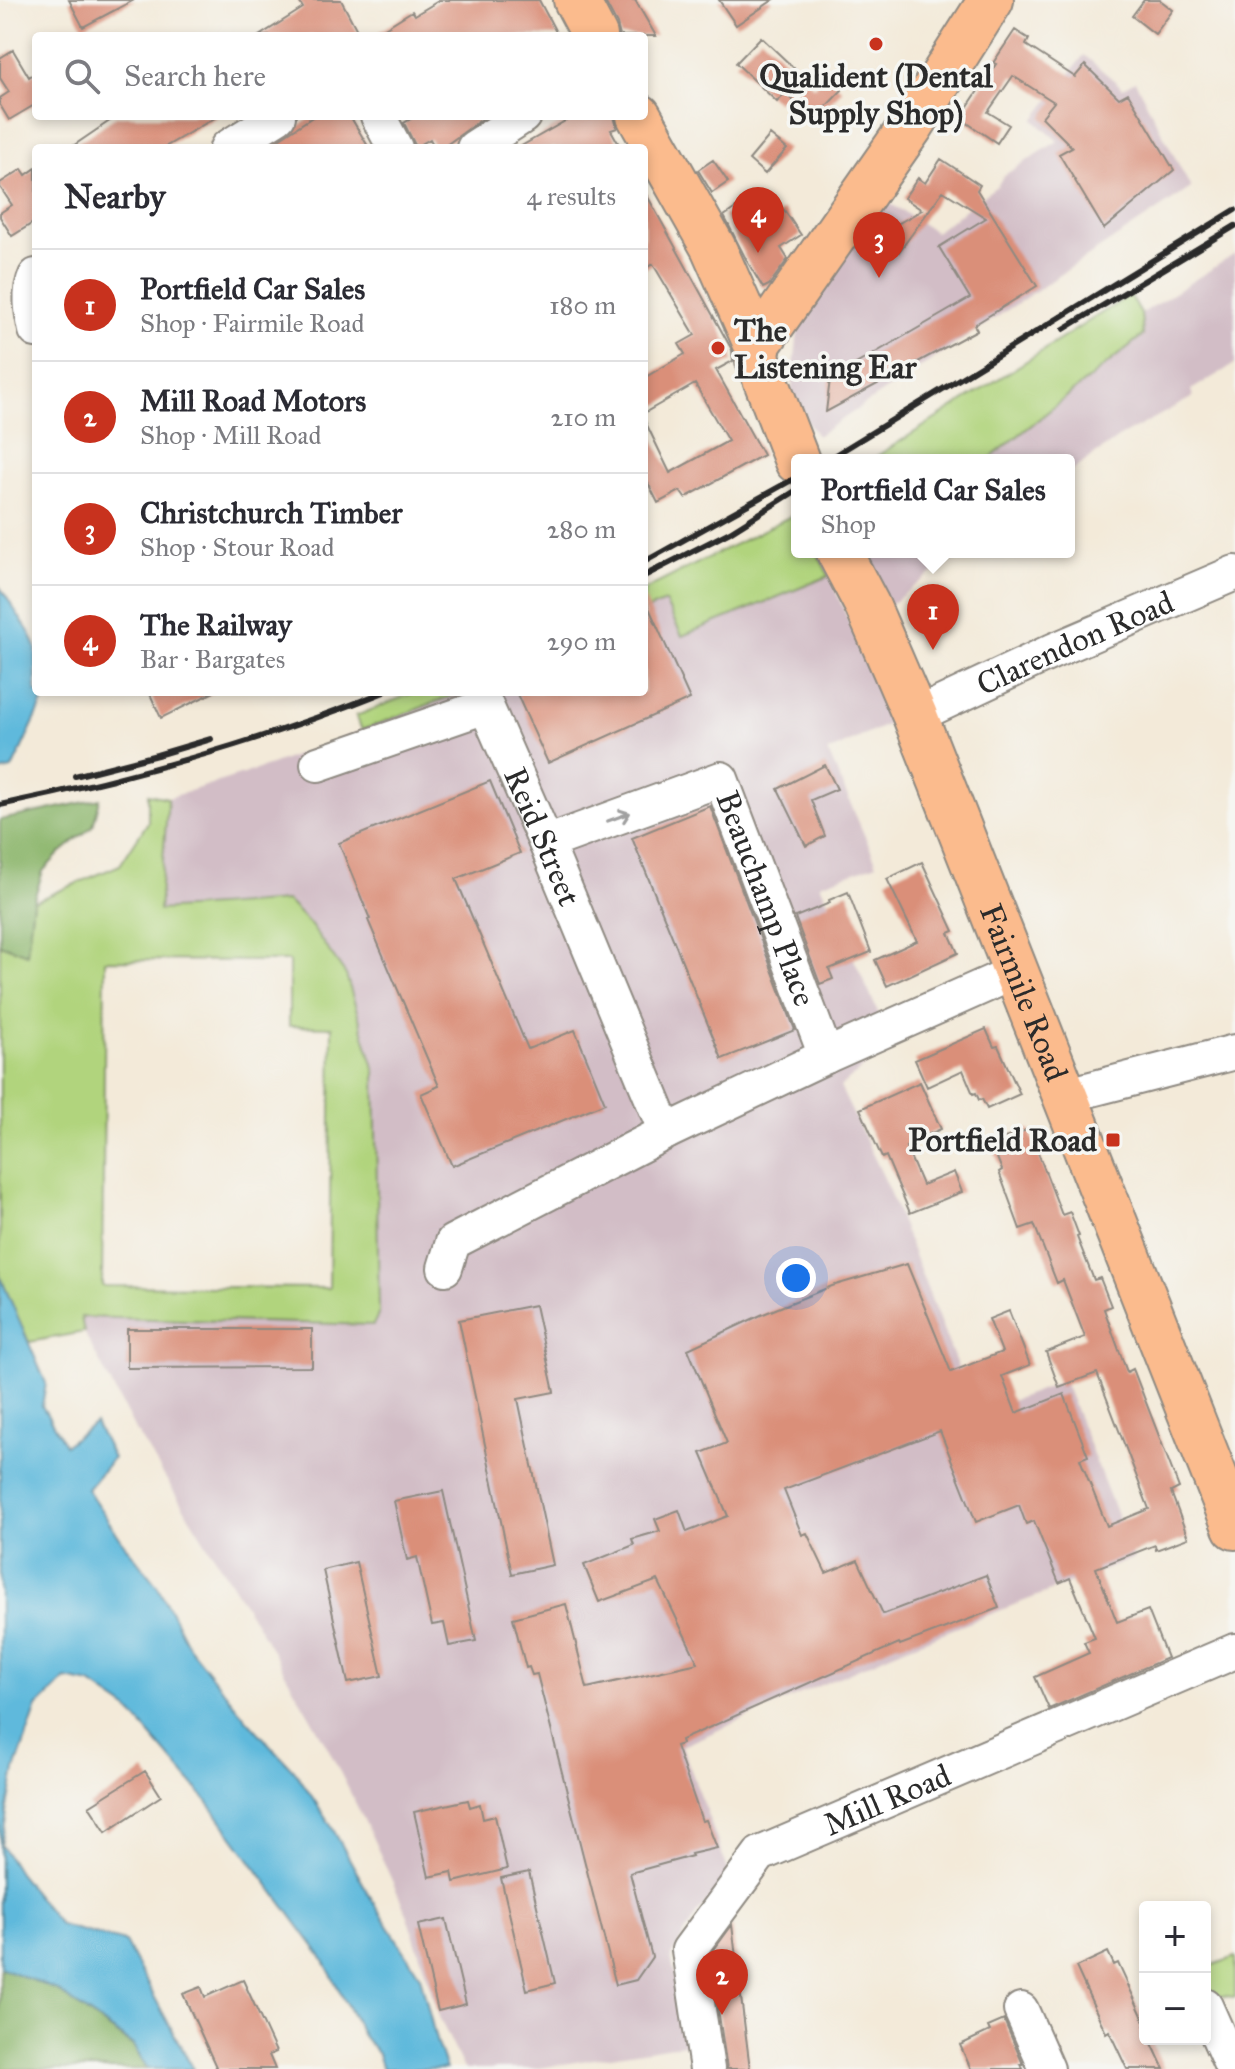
<!DOCTYPE html>
<meta charset="utf-8">
<style>
body{margin:0;font-family:"IM FELL Great Primer",serif;background:#f7f7f7;color:#2b2b33}
.controls{position:absolute;right:24px;bottom:24px;display:grid;overflow:hidden;border-radius:8px;box-shadow:0 4px 12px #0003}
.controls button{width:72px;height:72px;display:grid;place-items:center;padding:0;border:0;border-bottom:2px solid #e1e1e2;background:#fff;color:#2b2b33;font:40px sans-serif}
.you{position:absolute;left:796px;top:1278px;width:28px;height:28px;margin:-20px;border:6px solid #fff;border-radius:50%;background:#1a73e8;box-shadow:0 0 0 12px #1a73e833}
.badge{display:grid;place-items:center;width:52px;height:52px;border-radius:50%;background:#c8321e;color:#fff;font-size:26px;font-weight:700}
.pin{position:absolute;translate:-50% -66px;filter:drop-shadow(0 2px 4px #0008)}
.pin::after{content:'';position:absolute;top:42px;width:28px;height:24px;background:inherit;clip-path:polygon(0 0,100% 0,50% 100%)}
.popup{position:absolute;left:791px;top:454px;width:284px;height:104px;box-sizing:border-box;display:grid;place-content:center;border-radius:8px;background:#fff;filter:drop-shadow(0 2px 6px #0005);font-size:26px;white-space:nowrap;color:#7c7c81}
.popup b{font-size:30px;color:#2b2b33}
.popup::after{content:'';position:absolute;left:50%;top:100%;margin-left:-16px;border:16px solid transparent;border-top-color:#fff}
.list{margin:0;padding:0;list-style:none}
h2{display:flex;justify-content:space-between;align-items:center;height:104px;margin:0;padding:0 32px;font-size:34px}
h2 small{font-size:26px;font-weight:400;color:#7c7c81}
.list li{display:grid;grid-template-columns:52px 1fr auto;gap:24px;align-items:center;box-sizing:border-box;height:112px;padding:0 32px;border-top:2px solid #e1e1e2}
.list b{display:block;font-size:30px;white-space:nowrap}
.list p{margin:0;font-size:26px;white-space:nowrap;color:#7c7c81}
.list em{font-size:26px;font-style:normal;color:#7c7c81}
.icon{flex:none;width:44px;height:44px;fill:none;stroke:currentColor;stroke-width:2;stroke-linecap:round;stroke-linejoin:round}
.map{position:relative;flex:none;width:1235px;height:2069px;overflow:hidden}
.search{position:absolute;background:#fff;box-shadow:0 4px 12px #0003;left:32px;top:32px;width:616px;height:88px;display:flex;align-items:center;gap:20px;box-sizing:border-box;padding:0 28px;border-radius:8px;color:#7c7c81;font-size:30px}
.panel{position:absolute;background:#fff;box-shadow:0 4px 12px #0003;left:32px;top:144px;width:616px;height:552px;border-radius:8px}
.map>svg:first-child{display:block}
.industrial{fill:#d2bdc6}
.green{fill:#b1d47d;stroke:#6e8054;stroke-width:2;fill-rule:evenodd}
.forest{fill:#8cb66c;stroke:#5c704c;stroke-width:2}
.water{fill:#5fb9dc;stroke:#457284;stroke-width:2}
.building{fill:#da8f79}
.lines{fill:none;stroke-linecap:round;stroke-linejoin:round}
.minor-casing{stroke:#8f8a82;stroke-width:38}
.major-casing{stroke:#8f8a82;stroke-width:48}
.minor{stroke:#fff;stroke-width:34}
.major{stroke:#fbbb8d;stroke-width:44}
.rail{stroke:#2b2b2b;stroke-width:6}
.oneway{stroke:#a0a0a0}
.poi-dot{fill:#c8321e;stroke:#f6f6f2;stroke-width:3}
.labels{text-anchor:middle;dominant-baseline:central;stroke-width:7;stroke-linejoin:round;paint-order:stroke}
.poi-label{font-size:32px;font-weight:bold;fill:#2b2b2b;stroke:#f6f6f2}
.street-label{font-size:32px;fill:#2b2b2b;stroke:#f6f6f2}
</style>
<div class="map">
<svg width="1235" height="2069" viewBox="0 0 1235 2069">
<rect width="100%" height="100%" fill="#f6f6f2"/>
<filter id="ink" filterUnits="userSpaceOnUse"><feTurbulence type="fractalNoise" baseFrequency=".0125" numOctaves="2"/><feDisplacementMap in="SourceGraphic" scale="16" xChannelSelector="R" yChannelSelector="G"/><feConvolveMatrix kernelMatrix="1 2 1 2 8 2 1 2 1" color-interpolation-filters="sRGB"/></filter>
<filter id="wash" filterUnits="userSpaceOnUse"><feTurbulence type="fractalNoise" baseFrequency=".006" numOctaves="4" result="noise"/><feDisplacementMap in="SourceGraphic" scale="32" xChannelSelector="R" yChannelSelector="G"/><feGaussianBlur stdDeviation="1.8" result="paint"/><feColorMatrix in="noise" values="0 0 0 0 0 0 0 0 0 0 0 0 0 0 0 0 0 1.4 0 .05"/><feComposite in="paint" operator="in"/></filter>
<g filter="url(#wash)">
<rect width="100%" height="100%" fill="#f3ead9"/>
<path class="industrial" d="M1084,55L1123,88L1135,81L1191,188L817,436L791,397L798,329L834,271L883,199L935,232L998,185L1003,176L1058,141L1034,120Z
M1235,254V364L1191,390L1193,397L1118,438L1069,473V460H988L1143,336L1141,314Z
M874,552H960L887,607L858,565Z
M829,576L893,722L828,752L877,864L820,884L892,1043L840,1087L884,1178L976,1414L1064,1381L1134,1558L902,1649L682,1746L731,1878L697,1913L671,1957L690,2043L533,2069H464L439,2017L408,1916L369,1830L328,1748L262,1633L133,1426L84,1332L80,1317L372,1325L326,947L309,923L287,901L159,911L168,798L271,765L462,692H644V611L665,602L682,636Z"/>
<path class="green" d="M1130,295L1141,314L1143,335L988,460H871Z
M797,513V552H817L829,576L682,636L665,602L644,611V590Z
M415,692H462L362,730L356,716Z
M148,794L168,798L159,910L287,901L309,923L346,975L375,1071L379,1313L373,1325L81,1317L84,1332L29,1342L0,1276V944L27,953L33,902L120,865L148,822ZM105,960L289,961V1026L332,1027L329,1288L102,1286Z
M1235,1957V1997L1205,1995V1968Z"/>
<path class="forest" d="M100,799L93,826L60,853L43,871L33,902L27,954L0,944V820Z
M0,1967L56,1990L133,2046L148,2069H0Z"/>
<path class="water" d="M0,587L31,635L36,647V692H48L12,769L0,772Z
M0,1276L46,1383L42,1406L65,1445L95,1423L113,1458L87,1489L122,1541L158,1587L188,1646L247,1720L297,1774L330,1824L375,1905L420,1976L437,2044L446,2069H383L378,2054L363,2036L322,1957L203,1796L129,1710L91,1684L66,1679L37,1707L15,1770L1,1845L18,1873L60,1925L125,1942L193,2069H148L133,2045L56,1990L0,1967Z"/>
<g id="blocks">
<path class="building" d="M69,0H134L83,27Z
M298,0H341L360,36H259L303,8Z
M440,0H539L558,36H372L412,11L415,15Z
M604,0H635L656,36H620L617,24Z
M719,0H773L736,25Z
M1144,0H1160L1173,10L1155,34L1132,16Z
M1015,30L1029,39L1026,45L1075,77L1085,65L1119,98L1128,93L1174,170L1104,229L1059,154L1072,147L1042,117L1054,102L1013,76L988,112L1009,125L997,143L960,118L996,64L993,63Z
M761,37L814,87L826,74L842,90L813,120L785,93L777,102L736,63Z
M13,50L29,77L36,72V104L9,120L0,105V98L9,92L0,78V58Z
M117,116H218L163,148H70Z
M314,116H350L369,148H265Z
M416,116H486L442,148H435L430,139L416,147L404,123Z
M574,116H614L617,128L611,130L621,148H518Z
M770,135L787,149L765,174L749,160Z
M941,159L980,185L977,190L1037,286L974,325L977,330L826,412L830,379L970,298L939,247L986,218L943,191L899,252L887,230L922,210L904,198L918,178L925,183Z
M713,160L728,182L712,193L698,170Z
M36,168V221L12,236L0,217V213L12,205L0,187V183L22,169L26,175Z
M644,190L732,350L733,361L716,370L763,455L685,498L680,491L658,503L644,475V419L670,473L728,441L695,384L644,413V378L685,354L679,344L695,335L653,264L644,269Z
M736,208L752,231L784,210L801,235L781,248L788,259L769,285L763,288L747,261L724,216Z
M644,597L690,699L548,763L516,692H644Z
M149,692H214L161,718Z
M825,765L837,789L811,800L825,836L806,846L778,789Z
M490,781L520,853L456,879L528,1049L575,1030L605,1103L452,1166L421,1094L439,1086L368,920L370,919L339,843Z
M710,806L795,1030L722,1059L632,838Z
M922,862L954,931L949,933L958,953L887,986L875,960L917,941L887,879Z
M848,892L871,952L829,969L833,979L820,984L795,917L830,903L829,900Z
M986,1029L994,1047L998,1046L1020,1094L987,1109L982,1099L979,1100L976,1093L973,1094L963,1070L927,1087L915,1060Z
M920,1082L941,1129L913,1141L914,1143L906,1147L922,1185L954,1172L962,1192L910,1213L886,1156L882,1158L860,1109Z
M1029,1129L1062,1215L1070,1212L1079,1236L1077,1237L1094,1280L1100,1278L1111,1306L1104,1309L1127,1372L1133,1369L1179,1488L1171,1492L1188,1538L1156,1550L1155,1545L1096,1568L1117,1622L1148,1610L1167,1658L1049,1709L1035,1677L1089,1653L1084,1642L1095,1638L1070,1578L1059,1583L1034,1521L1026,1524L1019,1505L976,1522L940,1431L784,1490L802,1535L807,1533L826,1573L858,1560L883,1614L986,1575L999,1608L900,1645L899,1643L681,1740L682,1744L676,1746L702,1821L706,1820L717,1848L691,1854L692,1856L630,1873L652,1957L636,1980L616,1985L537,1674L532,1675L529,1667L526,1668L513,1618L566,1604L587,1688L698,1663L658,1580L599,1602L584,1565L634,1545L632,1539L660,1531L655,1519L679,1510L687,1532L728,1516L701,1453L727,1443L688,1349L761,1315L832,1286L907,1264L951,1372L1002,1352L989,1319L1009,1311L1030,1365L1002,1376L1016,1413L1064,1394L1088,1456L1080,1459L1107,1526L1149,1509L1097,1373L1059,1387L1046,1352L1085,1337L1063,1280L1057,1283L1034,1224L1020,1229L999,1172L1002,1170L991,1143Z
M535,1305L554,1392L518,1399L553,1565L512,1574L459,1320Z
M127,1329H312V1367L127,1368Z
M443,1491L476,1641L449,1646L444,1623L432,1625L417,1557L407,1560L394,1501Z
M356,1562L382,1676L348,1683L323,1570Z
M145,1771L161,1796L106,1832L89,1806Z
M468,1800L470,1807L480,1804L483,1819L495,1816L507,1869L454,1882L452,1872L429,1877L414,1812Z
M529,1872L555,1983L527,1990L501,1878Z
M446,1919L466,2004L438,2011L418,1925Z
M732,1925L750,2069H727L710,1955Z
M1108,1952L1114,1965L1118,1963L1145,2022V2039H1150L1164,2069H1127L1109,2031L1106,2033L1076,1967Z
M243,1980L276,2052L269,2055L275,2069H217L183,1994L201,1987L205,1997Z
M1004,2020L1023,2064H1021L1023,2069H971L960,2045L990,2031L988,2027Z"/>
</g>
</g>
<g filter="url(#ink)">
<use href="#blocks" fill-opacity="0" stroke="#8f8a82" stroke-width="2"/>
<g class="lines">
<defs>
<g id="minor">
<path d="M378,116L395,148"/>
<path d="M227,148L278,116"/>
<path d="M474,148L523,116"/>
<path d="M36,276C28,292 32,313 36,330"/>
<path id="s1" d="M915,716L1053,651L1235,573"/>
<path id="s2" d="M318,764L486,706L546,843L666,1132"/>
<path id="s3" d="M546,843L721,779L826,1056"/>
<path d="M1064,1096L1235,1052"/>
<path d="M445,1268L453,1242L666,1132L826,1056L1015,972"/>
<path d="M1205,2006L1233,2069"/>
<path d="M1021,2010L1047,2069"/>
<path id="s4" d="M707,2069L689,1950L760,1854L1235,1651"/>
</g>
<g id="major">
<path d="M576,0L595,36"/>
<path d="M639,116L713,247L757,346L758,360L797,461"/>
<path d="M757,346L911,126L991,0"/>
<path id="s5" d="M839,552L867,605L915,716L1235,1527"/>
</g>
</defs>
<use href="#minor" class="minor-casing"/>
<use href="#major" class="major-casing"/>
<use href="#minor" class="minor"/>
<use href="#major" class="major"/>
<path class="rail" d="M1064,329L1235,226
M827,460L1235,210
M644,562L797,477
M644,576L730,532L797,490
M75,776L157,755L211,739
M0,805C131,778 260,742 384,692"/>
</g>
<defs><path id="oneway-shaft" d="M-6 0H5M1.5-3L5.5 0L1.5 3" fill="none" stroke-width="1.6" stroke-linecap="round" stroke-linejoin="round" transform="scale(2)"/></defs>
<use class="oneway" href="#oneway-shaft" transform="translate(619 817) rotate(-20)"/>
</g>
<g class="poi-dot">
<circle cx="876" cy="44" r="8"/>
<circle cx="718" cy="348" r="8"/>
<rect x="1105" y="1132" width="16" height="16" rx="4"/>
</g>
<g class="labels">
<g class="poi-label">
<text x="876" y="76">Qualident (Dental<tspan x="876" dy="37">Supply Shop)</tspan></text>
<text x="734" y="330" text-anchor="start">The<tspan x="734" dy="37">Listening Ear</tspan></text>
<text x="1097" y="1140" text-anchor="end">Portfield Road</text>
</g>
<g class="street-label">
<text stroke="none"><textPath href="#s1" startOffset="176">Clarendon Road</textPath></text>
<text stroke="none"><textPath href="#s2" startOffset="320">Reid Street</textPath></text>
<text stroke="none"><textPath href="#s3" startOffset="314">Beauchamp Place</textPath></text>
<text stroke="none"><textPath href="#s5" startOffset="478">Fairmile Road</textPath></text>
<text stroke="none"><textPath href="#s4" startOffset="378">Mill Road</textPath></text>
</g>
</g>
</svg>
<div class="controls">
<button>+</button>
<button>−</button>
</div>
<div class="you"></div>
<div class="pin badge" style="left:933px;top:650px">1</div>
<div class="popup"><b>Portfield Car Sales</b>Shop</div>
<div class="pin badge" style="left:722px;top:2015px">2</div>
<div class="pin badge" style="left:879px;top:278px">3</div>
<div class="pin badge" style="left:758px;top:253px">4</div>
<div class="search"><svg class="icon" aria-label="search" viewBox="0 0 24 24"><circle cx="10" cy="10" r="6"/><path d="M15 15l6 6"/></svg>Search here</div>
<section class="panel">
<h2>Nearby<small>4 results</small></h2>
<ul class="list">
<li><span class="badge">1</span><div><b>Portfield Car Sales</b><p>Shop · Fairmile Road</p></div><em>180 m</em></li>
<li><span class="badge">2</span><div><b>Mill Road Motors</b><p>Shop · Mill Road</p></div><em>210 m</em></li>
<li><span class="badge">3</span><div><b>Christchurch Timber</b><p>Shop · Stour Road</p></div><em>280 m</em></li>
<li><span class="badge">4</span><div><b>The Railway</b><p>Bar · Bargates</p></div><em>290 m</em></li>
</ul>
</section>
</div>
